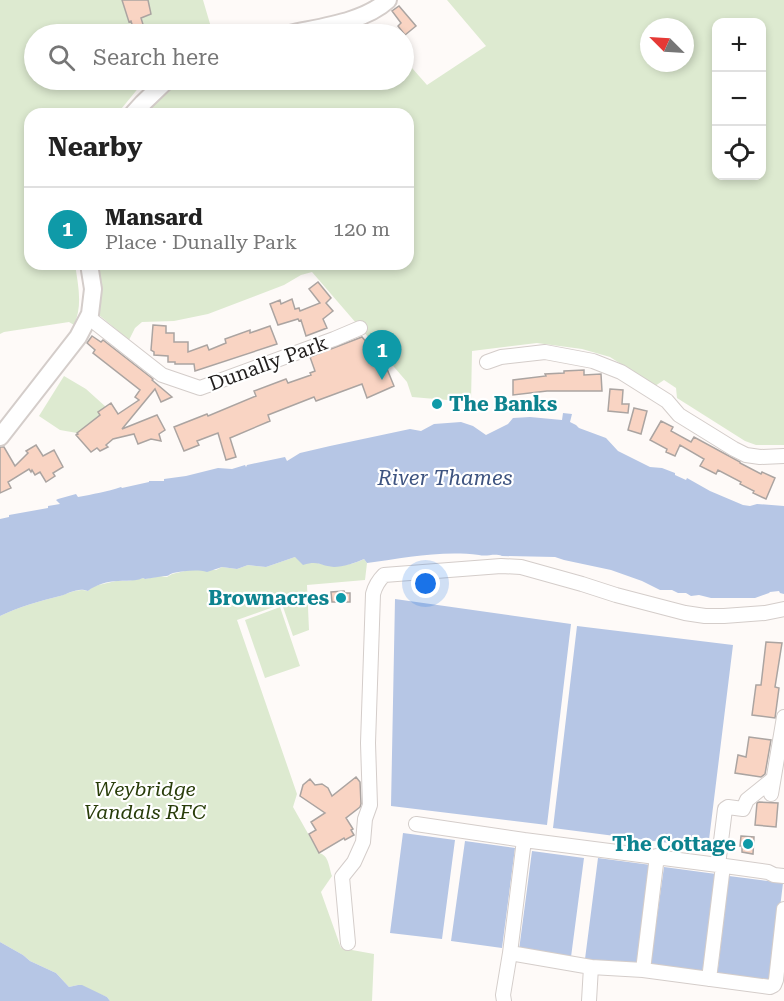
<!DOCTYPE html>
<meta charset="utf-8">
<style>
body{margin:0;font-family:"Roboto Serif",serif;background:#f2f2f2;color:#222}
.controls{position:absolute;right:18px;top:18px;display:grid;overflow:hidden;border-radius:12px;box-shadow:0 3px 9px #0003}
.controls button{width:54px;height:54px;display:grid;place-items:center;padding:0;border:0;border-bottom:2px solid #e0e0e0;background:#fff;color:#222;font:30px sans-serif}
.compass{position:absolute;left:640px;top:18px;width:54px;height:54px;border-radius:50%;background:#fff;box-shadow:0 3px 9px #0003;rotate:294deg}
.you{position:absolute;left:426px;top:584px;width:21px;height:21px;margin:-15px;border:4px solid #fff;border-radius:50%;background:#1a73e8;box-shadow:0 0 0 9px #1a73e833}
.badge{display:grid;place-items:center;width:39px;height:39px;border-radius:50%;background:#295ac8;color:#fff;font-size:20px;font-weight:700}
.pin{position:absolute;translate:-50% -50px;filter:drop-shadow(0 2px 3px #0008)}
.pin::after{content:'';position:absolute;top:32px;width:21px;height:18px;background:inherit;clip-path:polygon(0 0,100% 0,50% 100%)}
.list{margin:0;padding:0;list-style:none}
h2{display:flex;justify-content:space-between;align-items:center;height:78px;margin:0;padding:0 24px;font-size:26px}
h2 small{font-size:20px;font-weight:400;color:#767676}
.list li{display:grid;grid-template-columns:39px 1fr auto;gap:18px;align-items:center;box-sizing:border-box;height:84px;padding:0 24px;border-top:2px solid #e0e0e0}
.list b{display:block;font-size:22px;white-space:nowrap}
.list p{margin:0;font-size:20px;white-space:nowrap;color:#767676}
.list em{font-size:20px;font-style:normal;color:#767676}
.icon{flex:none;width:33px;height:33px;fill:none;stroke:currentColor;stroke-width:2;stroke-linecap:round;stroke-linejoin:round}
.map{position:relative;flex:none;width:784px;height:1001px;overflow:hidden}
.search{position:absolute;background:#fff;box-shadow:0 3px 9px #0003;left:24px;top:24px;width:390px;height:66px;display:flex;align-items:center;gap:15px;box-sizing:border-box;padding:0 21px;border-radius:33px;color:#767676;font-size:22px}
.panel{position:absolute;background:#fff;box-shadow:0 3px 9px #0003;left:24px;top:108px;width:390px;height:162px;border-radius:18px}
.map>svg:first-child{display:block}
.green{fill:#ddead0;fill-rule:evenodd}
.water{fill:#b6c6e5}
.building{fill:#f9d4c3;stroke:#aba4a1;stroke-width:1.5}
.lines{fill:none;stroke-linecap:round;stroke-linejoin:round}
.minor-casing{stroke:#d4cdca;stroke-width:16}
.major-casing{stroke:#d4cdca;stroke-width:20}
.minor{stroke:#fff;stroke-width:14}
.major{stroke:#fff;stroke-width:16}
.culture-dot{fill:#0f9aa8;stroke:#fff;stroke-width:2}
.labels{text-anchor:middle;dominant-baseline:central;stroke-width:4.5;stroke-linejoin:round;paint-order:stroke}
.street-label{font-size:20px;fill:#221f1e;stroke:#fff}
.culture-label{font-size:20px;font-weight:bold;fill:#0d838f;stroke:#fff;text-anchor:end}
.park-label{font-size:20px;font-style:italic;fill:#293d0a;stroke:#fff}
.water-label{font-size:21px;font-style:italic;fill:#3e5480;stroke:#fff}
</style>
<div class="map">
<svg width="784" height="1001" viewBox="0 0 784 1001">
<rect width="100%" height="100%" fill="#fefaf8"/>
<path class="green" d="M0,0H203L213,34H34V80H145L117,114H30V264H75C78,285 83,305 74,325L69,322L4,332L0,334Z
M447,0H784V445H756L745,441L677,398L676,388L664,380L655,386L610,357L582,349L537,343L472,351L471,402L412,397L407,382L312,272L301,275L284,285L208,314L174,321L142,322L135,328L129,340L99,315L97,264H408V114H143L164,93L182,80H404V59L427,85L486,46ZM716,22H762V176H716ZM649,27H685V63H649Z
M64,376L86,389L106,407L100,415L77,433L60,430L39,416Z
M295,557C320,564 339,571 364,559L367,563L365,580L307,585L309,630L293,636L282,604L237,620L297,794L293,807L319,853C329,855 329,868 332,876L321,892L341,948L374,954L372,1001H110L107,997L78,985L69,987L56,973L30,961L23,955L0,942V616C19,607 39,601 60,596C70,593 78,588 88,591L94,586L116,581H127L143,578L145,579L160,576L167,577L172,574L189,570H216L222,567L237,569L248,565L266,567Z
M280,607L300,666L265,678L245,620Z"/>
<path class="water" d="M563,413L572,414L570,422L576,425L579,428L606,438L618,451L650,467L662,468L675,473V475L686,480L687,478L710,491L743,505L750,506L757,504L784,506V594L780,593L779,591L770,592L769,593L755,598H711L699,595L691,596L686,593H678L672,590H660L642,581L611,570L564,560L555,557L502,556C494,553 487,557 479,555C442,550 404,558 367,563L364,559C355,563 343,567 334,567C320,566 319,560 303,565L295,557L266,567L248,565L237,569L222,567L207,572C197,569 184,571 173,573C167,575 171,576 164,576C158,577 152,578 145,579L143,578C135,582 127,580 118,581C108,581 95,585 88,591C78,587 70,593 60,596C39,601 19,607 0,616V519L9,517V515L48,508V506L60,504L56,500L58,499L76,494L78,497C93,494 107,492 121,487L122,488L149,482V481H164V479L186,476L218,468L232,469L245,465L246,467L247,465L285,457L287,461L300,453L330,446L410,429L421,431L434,424L461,422L473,426L486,435L508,424L513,418L530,417L562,420Z
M395,599L571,624L547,825L391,806Z
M577,626L733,645L708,848L553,828Z
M403,833L455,840L442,939L390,933Z
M465,841L515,848L502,948L451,941Z
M532,851L584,858L571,957L519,950Z
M598,858L651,865L638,966L585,959Z
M664,867L716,874L702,974L650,967Z
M729,876L783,883L771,982L717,976Z
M0,942L23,955L30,961L56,973L69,987L78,985H82L107,997L110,1001H0Z"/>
<path class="building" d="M122,0H148L151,14L141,18L145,31L135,34L131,21L129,22Z
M399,6L416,26L405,35L398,26L401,23L392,11Z
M318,282L331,298L326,303L333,311L323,319L327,328L306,336L301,320L299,321L298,319L278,325L270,304L280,300L281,304L292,299L295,309L299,308L300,311L320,303L309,289Z
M153,325L166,326V333H174V342H188V352L207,345L209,350L226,343L225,339L250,330V333L270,326L277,344L195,371L194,364H175V362H168V356L154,355V352L151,350Z
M92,336L101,342L103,340L153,379L152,380L172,397L161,402L155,389L122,429L157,415L165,430L159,434L161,441L151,439L138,444L134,434L113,439L106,445L108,447L100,451L97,448L91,452L76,435L78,434L77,433L100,415L98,412L111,403L118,414L139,400L135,397L140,390L93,353L95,350L87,343Z
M362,337L377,354L375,355L381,371L387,369L394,386L367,398L362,384L316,401L314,397L268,415L270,421L230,438L236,457L226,460L218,433L197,441L199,445L184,451L174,427L207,414L208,416L256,396L254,391L286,379L288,383L311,375L310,373L315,371L310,357Z
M584,370V375L601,374L602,391H547L513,395V380L546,376L545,374L564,373V371Z
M610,389L623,390L622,404H629L628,413L608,411Z
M634,408L647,411L641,434L628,430Z
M661,421L673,427L671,431L691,442L694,437L740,462V463L761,474L762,472L775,478L766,499L753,493L754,491L740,484L741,482L718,470L716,474L700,466L704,459L680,445L675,456L666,452L667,449L650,440Z
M36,445L43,456L54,450L63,467L53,473L55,476L46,482L40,472L35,475L32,470L31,472L29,469L8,482L11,488L0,493V447H4L15,466L28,453L26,451Z
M344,591L345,593H350V602H332L331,592Z
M766,642L782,643L775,687L779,688L775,718L752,715L756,685H761Z
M749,737L771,740L765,774L761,777L735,773L738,755L746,757Z
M356,777L360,782L361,804L360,807L346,818L353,829L351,830L354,835L345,840L344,838L319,853L309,834L316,830L311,822L325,813L300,796L303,785L310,779L315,785L322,784L328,788L332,796Z
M759,802L778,803L776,827L755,825L757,803Z
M741,836L754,837L753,854L742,852V846H740Z"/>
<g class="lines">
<defs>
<path id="minor" d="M88,317L162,375L200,388L334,339L360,328
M487,362L501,357L545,352L593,361L621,372L667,401L679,415L734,449L746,455L760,457L784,456
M771,794L784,717
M416,824L524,840L510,953L591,967L589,1001
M524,840L718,865L725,809L728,807L743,809L747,800L773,779
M718,865L768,872L774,875L784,876
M348,943L342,877L354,862L363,842L365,819L370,805L368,743L373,594C375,586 378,581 384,575L501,566L521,567L582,584L616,595L685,613L705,616H724L765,613L784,609
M591,967L643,970L657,856
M643,970L770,987L774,985L776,980L784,909
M709,979L723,866
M504,1001L503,995L510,953"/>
<path id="major" d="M290,34C321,27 364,22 388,0
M133,114L143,103L167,80
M0,437L78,337L90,314L93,289L89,264"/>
</defs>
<use href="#minor" class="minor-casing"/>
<use href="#major" class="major-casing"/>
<use href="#minor" class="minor"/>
<use href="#major" class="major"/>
</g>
<g class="culture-dot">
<circle cx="437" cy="404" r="6"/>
<circle cx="341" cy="598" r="6"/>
<circle cx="748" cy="844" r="6"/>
</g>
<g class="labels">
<g class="street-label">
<text transform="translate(268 363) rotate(-20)">Dunally Park</text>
</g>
<g class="culture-label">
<text x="449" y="404" text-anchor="start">The Banks</text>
<text x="329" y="598">Brownacres</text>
<text x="736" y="844">The Cottage</text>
</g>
<g class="park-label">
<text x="145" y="789">Weybridge<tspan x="145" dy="23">Vandals RFC</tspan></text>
</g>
<g class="water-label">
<text x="445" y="478">River Thames</text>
</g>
</g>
</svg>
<div class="controls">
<button>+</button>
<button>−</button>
<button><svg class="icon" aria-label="locate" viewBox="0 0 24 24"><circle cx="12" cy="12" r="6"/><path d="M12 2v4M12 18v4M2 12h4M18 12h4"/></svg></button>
</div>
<svg class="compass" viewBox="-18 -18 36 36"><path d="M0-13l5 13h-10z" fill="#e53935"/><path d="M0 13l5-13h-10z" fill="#767676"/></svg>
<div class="you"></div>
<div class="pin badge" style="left:382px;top:380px;background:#0f9aa8">1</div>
<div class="search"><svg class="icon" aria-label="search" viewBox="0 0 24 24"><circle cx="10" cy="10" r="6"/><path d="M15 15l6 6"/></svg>Search here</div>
<section class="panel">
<h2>Nearby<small></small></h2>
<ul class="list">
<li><span class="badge" style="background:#0f9aa8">1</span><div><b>Mansard</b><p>Place · Dunally Park</p></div><em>120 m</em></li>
</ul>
</section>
</div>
